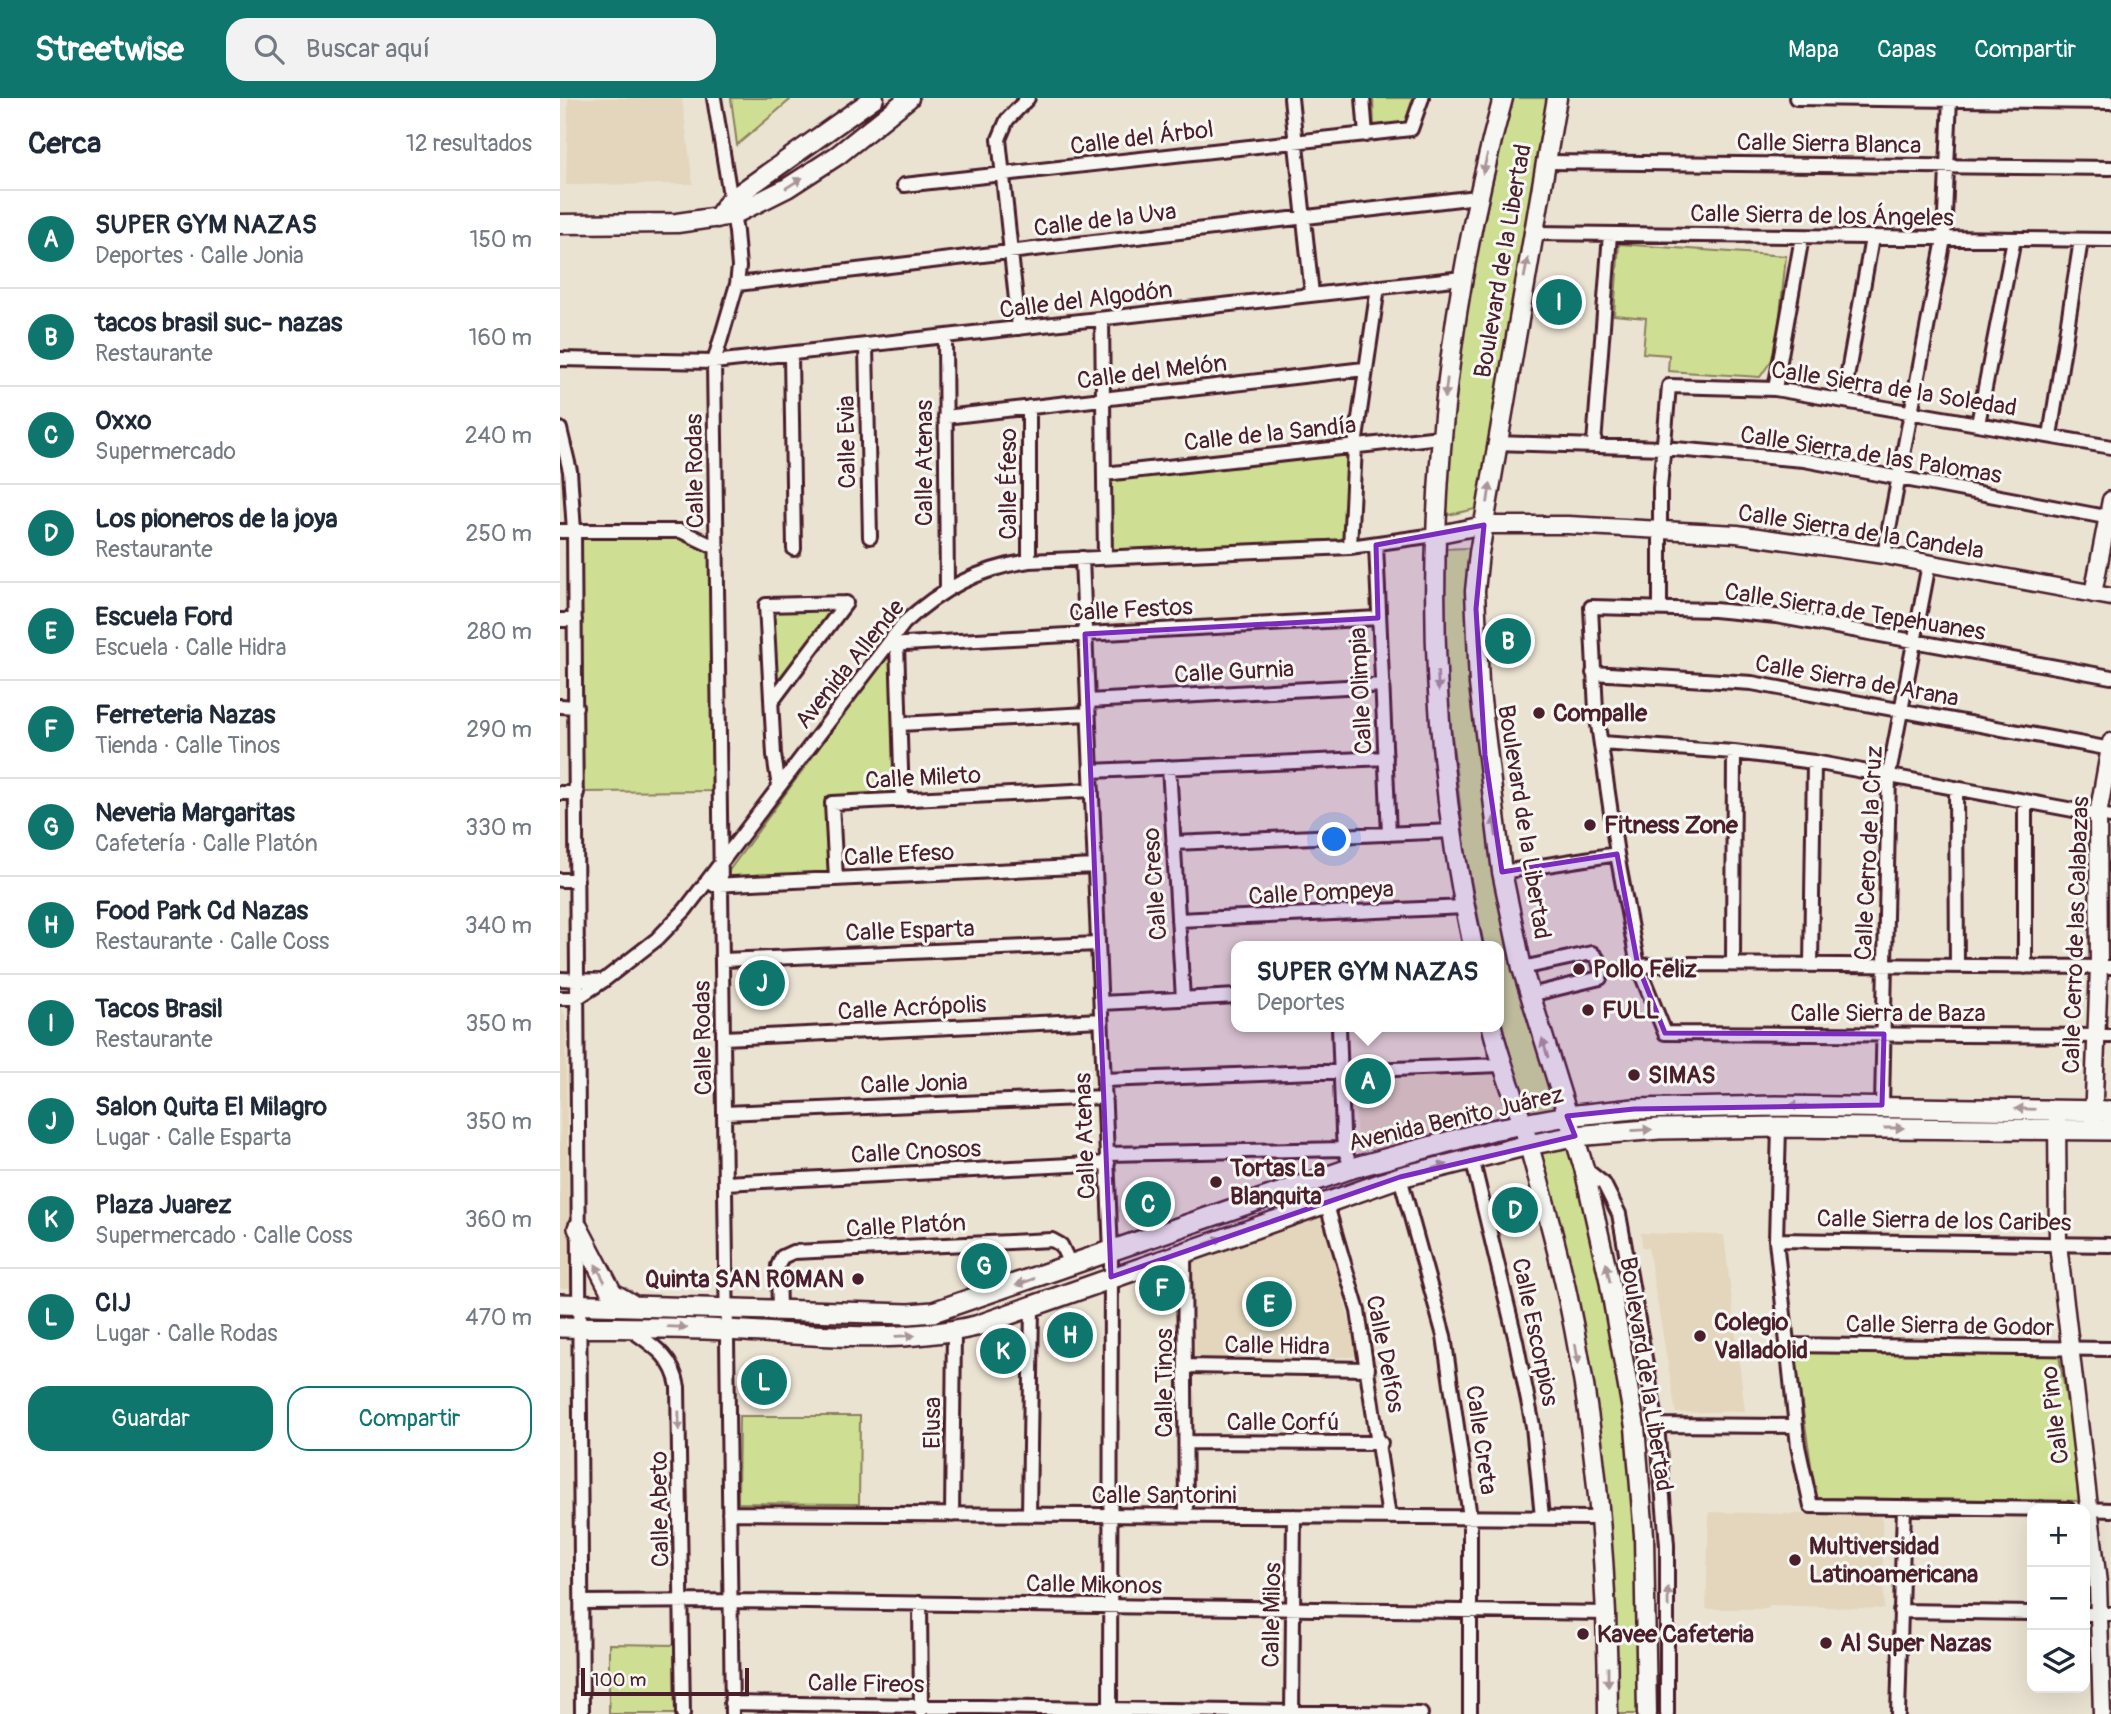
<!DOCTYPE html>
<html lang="es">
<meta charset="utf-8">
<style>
body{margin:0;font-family:Pangolin,sans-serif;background:#f2f2f3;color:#1f2937}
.controls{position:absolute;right:21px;bottom:21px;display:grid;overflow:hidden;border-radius:14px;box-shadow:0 7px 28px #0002}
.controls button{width:63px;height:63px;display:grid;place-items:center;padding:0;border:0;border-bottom:2px solid #e0e1e3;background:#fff;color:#1f2937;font:35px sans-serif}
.scale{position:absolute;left:21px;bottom:18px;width:168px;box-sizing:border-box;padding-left:7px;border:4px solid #4a1f2b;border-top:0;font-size:19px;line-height:24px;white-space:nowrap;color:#4a1f2b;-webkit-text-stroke:5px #f6f6f2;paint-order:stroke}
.you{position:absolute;left:775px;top:742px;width:24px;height:24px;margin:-18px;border:5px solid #fff;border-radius:50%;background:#1a73e8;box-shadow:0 0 0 10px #1a73e833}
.badge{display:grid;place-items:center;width:46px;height:46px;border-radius:50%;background:#0f766e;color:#fff;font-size:23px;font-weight:700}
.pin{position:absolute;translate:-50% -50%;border:4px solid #fff;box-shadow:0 2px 7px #0006}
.popup{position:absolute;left:671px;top:843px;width:273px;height:91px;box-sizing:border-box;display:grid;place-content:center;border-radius:14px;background:#fff;filter:drop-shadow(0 2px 5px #0005);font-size:23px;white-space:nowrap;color:#747a83}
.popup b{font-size:26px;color:#1f2937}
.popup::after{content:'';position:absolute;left:50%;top:100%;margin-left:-14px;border:14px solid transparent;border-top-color:#fff}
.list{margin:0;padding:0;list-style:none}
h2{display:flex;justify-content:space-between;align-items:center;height:91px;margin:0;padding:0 28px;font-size:30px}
h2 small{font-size:23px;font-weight:400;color:#747a83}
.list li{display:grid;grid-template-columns:46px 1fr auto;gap:21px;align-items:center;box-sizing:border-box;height:98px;padding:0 28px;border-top:2px solid #e0e1e3}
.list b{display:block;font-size:26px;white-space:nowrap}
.list p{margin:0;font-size:23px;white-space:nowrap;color:#747a83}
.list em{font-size:23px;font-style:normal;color:#747a83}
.actions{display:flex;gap:14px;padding:21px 28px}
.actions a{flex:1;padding:16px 0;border:2px solid #0f766e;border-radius:21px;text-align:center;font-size:24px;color:#0f766e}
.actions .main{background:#0f766e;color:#fff}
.icon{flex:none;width:38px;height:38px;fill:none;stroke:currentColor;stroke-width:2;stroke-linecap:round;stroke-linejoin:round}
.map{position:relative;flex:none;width:1551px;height:1616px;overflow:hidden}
header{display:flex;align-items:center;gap:42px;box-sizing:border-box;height:98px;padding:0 35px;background:#0f766e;color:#fff}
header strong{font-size:33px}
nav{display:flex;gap:38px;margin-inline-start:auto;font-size:24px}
.search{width:490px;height:63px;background:#f2f2f3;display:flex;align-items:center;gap:18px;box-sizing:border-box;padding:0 24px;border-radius:21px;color:#747a83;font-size:26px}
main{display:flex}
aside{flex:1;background:#fff}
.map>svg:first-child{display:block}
.built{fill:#e3d6bc}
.green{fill:#cedf93;stroke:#8c7f5f;stroke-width:2}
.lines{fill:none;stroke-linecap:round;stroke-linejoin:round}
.minor-casing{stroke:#4a1f2b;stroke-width:18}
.tertiary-casing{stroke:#4a1f2b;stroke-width:21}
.secondary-casing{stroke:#4a1f2b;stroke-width:23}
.primary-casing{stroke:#4a1f2b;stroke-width:24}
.minor{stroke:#f6f6f2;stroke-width:12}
.tertiary{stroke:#f6f6f2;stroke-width:16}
.secondary{stroke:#f6f6f2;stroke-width:18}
.primary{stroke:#f6f6f2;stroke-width:19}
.oneway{fill:#a99598}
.marked{fill:#7b2cbf;fill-opacity:0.2;stroke:#7b2cbf;stroke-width:5;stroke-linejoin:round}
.poi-dot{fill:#4a1f2b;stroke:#f6f6f2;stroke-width:2.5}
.labels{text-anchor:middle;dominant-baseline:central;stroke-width:6;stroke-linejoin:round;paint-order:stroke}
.street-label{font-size:24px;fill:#4a1f2b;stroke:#f6f6f2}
.poi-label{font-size:24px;font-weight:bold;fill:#4a1f2b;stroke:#f6f6f2;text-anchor:start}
</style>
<header>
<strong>Streetwise</strong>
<div class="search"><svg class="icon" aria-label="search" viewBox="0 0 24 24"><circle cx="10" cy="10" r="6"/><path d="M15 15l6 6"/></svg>Buscar aquí</div>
<nav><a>Mapa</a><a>Capas</a><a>Compartir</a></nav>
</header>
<main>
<aside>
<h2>Cerca<small>12 resultados</small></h2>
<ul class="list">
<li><span class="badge">A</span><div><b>SUPER GYM NAZAS</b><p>Deportes · Calle Jonia</p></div><em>150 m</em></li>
<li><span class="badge">B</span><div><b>tacos brasil suc- nazas</b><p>Restaurante</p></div><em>160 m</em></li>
<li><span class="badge">C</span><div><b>Oxxo</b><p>Supermercado</p></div><em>240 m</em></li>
<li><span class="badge">D</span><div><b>Los pioneros de la joya</b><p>Restaurante</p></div><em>250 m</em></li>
<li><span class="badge">E</span><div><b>Escuela Ford</b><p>Escuela · Calle Hidra</p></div><em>280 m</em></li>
<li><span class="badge">F</span><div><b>Ferreteria Nazas</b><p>Tienda · Calle Tinos</p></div><em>290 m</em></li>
<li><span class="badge">G</span><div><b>Neveria Margaritas</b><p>Cafetería · Calle Platón</p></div><em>330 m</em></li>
<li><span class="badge">H</span><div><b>Food Park Cd Nazas</b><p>Restaurante · Calle Coss</p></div><em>340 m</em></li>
<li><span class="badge">I</span><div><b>Tacos Brasil</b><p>Restaurante</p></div><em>350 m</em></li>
<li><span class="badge">J</span><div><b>Salon Quita El Milagro</b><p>Lugar · Calle Esparta</p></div><em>350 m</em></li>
<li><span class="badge">K</span><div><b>Plaza Juarez</b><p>Supermercado · Calle Coss</p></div><em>360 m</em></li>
<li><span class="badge">L</span><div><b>CIJ</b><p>Lugar · Calle Rodas</p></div><em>470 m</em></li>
</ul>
<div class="actions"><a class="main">Guardar</a><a>Compartir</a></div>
</aside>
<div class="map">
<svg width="1551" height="1616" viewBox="0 0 1551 1616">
<rect width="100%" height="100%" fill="#ebe3d2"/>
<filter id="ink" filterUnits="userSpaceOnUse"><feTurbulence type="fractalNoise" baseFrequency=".0143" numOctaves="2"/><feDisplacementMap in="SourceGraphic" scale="14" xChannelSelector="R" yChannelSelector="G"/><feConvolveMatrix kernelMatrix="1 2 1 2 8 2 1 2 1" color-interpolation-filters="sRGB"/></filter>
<g filter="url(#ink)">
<path class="built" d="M8,0H122L133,86L6,87Z
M0,909L5,917L10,1190H0Z
M933,972L948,1014L798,1056L793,975Z
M761,1114L798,1255L792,1259L635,1261L631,1158Z
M1081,1135L1164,1137L1185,1313L1116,1315L1088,1150L1082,1149Z
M1149,1414L1322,1418L1324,1511L1209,1507L1208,1511H1146Z"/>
<path class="green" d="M171,0H229L230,2L177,47Z
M813,0H853L845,24L814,29Z
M951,0H993L920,410L884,418L892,306L912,179Z
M1059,146L1226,158L1216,256L1200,279L1108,273L1109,257L1083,255L1086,220L1054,217Z
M792,352L786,441L549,454L547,380Z
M15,434L120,435L156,450L160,693L17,694Z
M909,450V544L950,850L996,1012L967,1017L939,916V848H924L906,757L881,545V451Z
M284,506L213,600L208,509Z
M330,553L344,703L269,710L271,779L165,784L168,774Z
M1008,1049C1030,1131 1051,1214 1065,1298C1081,1402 1077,1511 1080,1616H1056L1051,1474L978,1054Z
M1234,1253L1499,1258L1524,1403L1256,1400Z
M179,1318H300L299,1406L178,1405Z
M49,1546L115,1547L116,1616H49Z"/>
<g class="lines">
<defs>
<path id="minor" d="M154,0L176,134L179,169L177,186L154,264L172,1616
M731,0L752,196
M803,0L806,37
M1236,0L1551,4
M986,64L1551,70
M344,87L842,32L851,31L862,0
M973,135L1551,142
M177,186L917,99
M542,221L545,459
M459,230L439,41L447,22L468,0
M385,240L387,490
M306,248L310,439
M231,257L234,451
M0,261L154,264L902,180
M1215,291L1242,139
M1283,302L1312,140
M385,319L804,271
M1418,326L1454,141
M0,331L10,373L14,433L22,1616
M1490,338L1521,142
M936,345L1103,350L1244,362L1551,420
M1034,346L1050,136
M544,376L880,339
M0,433H121L157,450
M816,447L829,736
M790,449L795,348L818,189
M1324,457L1384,141L1390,0
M522,460L551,1154L550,1616
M469,463V309
M1100,509V390L1109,288L1215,291L1551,349
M0,522H15
M337,546L342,702
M327,547L818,520
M1033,575L1192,585L1551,651
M1551,579L1216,518L1154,512L1031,509L1036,613L1057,756L1078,868L1105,935L1551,938
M213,602L286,505
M528,603L823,587
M0,608L16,609
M340,626L528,616
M1041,645L1174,654L1254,664L1551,719
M609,669L623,901
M531,673L826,660
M219,689L214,657L206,507L286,505
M1396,690L1397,868
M0,695H17
M1465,705V869
M613,745L893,733
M942,774L1057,756
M276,781L272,705L532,692
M0,782H17
M154,787L535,768
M618,822L905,809
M163,862L538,846
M1173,866L1174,654
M1251,867L1254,664
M1078,868L1129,866L1551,869
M962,870L1032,855C1040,861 1042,870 1040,880L970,897
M0,881L43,883
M0,900H17L43,883L97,841L125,812L344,525C381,491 418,471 469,463L790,449L875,437
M541,905L677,898
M779,929L783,1034L784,1051L792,1070
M164,940L541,922
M544,982L941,967
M1322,1007L1329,676L1369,466
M165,1015L545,999
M1219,1029L1216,1142L1238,1348L1251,1408L1508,1411
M547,1056L784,1051
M912,1060L956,1243L973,1328L982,1419
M1024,1070L1044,1086L1059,1116L1097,1327L1107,1447V1616
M840,1079L884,1238L910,1419V1616
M166,1085L548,1065
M766,1104L798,1213L829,1419
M1216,1142L1551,1147
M624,1153L626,1418
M219,1212L218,1168L222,1159L233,1154L492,1142L501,1147L511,1168
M70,1231C94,1248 113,1259 118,1289L123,1616
M1228,1247L1551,1251
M625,1268L808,1271
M1097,1327L1236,1328
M626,1344L821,1345
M1525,1411L1551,1412
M169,1415L1039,1420
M392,1417L394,1233
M469,1417L472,1208
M21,1504L170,1503L1047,1515
M360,1505L361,1613
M1340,1513L1472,1515
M1525,1516H1551
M171,1605L861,1616
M732,1616L734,1418
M1338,1616L1344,1409"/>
<path id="tertiary" d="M875,437L924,427H1008L1177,436L1324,457L1551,499
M1533,496L1551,402
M1497,1021L1498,1146L1538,1485L1542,1616
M1533,1025L1539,869L1538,717L1551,644"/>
<path id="secondary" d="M997,0L919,455L915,493L919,586L942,774L962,870L1024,1070L1049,1181L1075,1329L1084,1437L1087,1616
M157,120L169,103L314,0
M0,126L117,125L173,117L227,90L278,57L349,0
M913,848C851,568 868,276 943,0
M932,929C940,964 954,996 964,1030C980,1087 997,1146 1009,1205C1037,1339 1048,1479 1048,1616"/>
<path id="primary" d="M18,1130L52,1195L71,1206
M0,1206L349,1216L373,1214L792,1070L932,1032L1007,1018L1074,1011L1216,1008L1551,1013
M0,1229C55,1230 110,1229 166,1232C249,1236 334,1247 416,1228L840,1079L968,1047L1015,1038L1099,1031L1219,1029L1551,1032"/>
</defs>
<use href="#minor" class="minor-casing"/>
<use href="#tertiary" class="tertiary-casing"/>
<use href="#secondary" class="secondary-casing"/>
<use href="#primary" class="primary-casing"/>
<use href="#minor" class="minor"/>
<use href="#tertiary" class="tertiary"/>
<use href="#secondary" class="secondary"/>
<use href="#primary" class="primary"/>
</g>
<defs><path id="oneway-solid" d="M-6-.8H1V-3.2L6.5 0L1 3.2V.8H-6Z" transform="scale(1.75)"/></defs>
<g class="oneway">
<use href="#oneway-solid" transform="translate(925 66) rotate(104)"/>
<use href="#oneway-solid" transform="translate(234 85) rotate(-32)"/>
<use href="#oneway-solid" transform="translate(966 170) rotate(-79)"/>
<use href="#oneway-solid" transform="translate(886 290) rotate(97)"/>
<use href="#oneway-solid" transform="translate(929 395) rotate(-82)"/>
<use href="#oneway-solid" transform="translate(878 583) rotate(87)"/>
<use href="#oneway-solid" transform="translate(935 729) rotate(-98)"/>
<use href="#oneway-solid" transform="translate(985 950) rotate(-107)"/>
<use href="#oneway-solid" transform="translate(1238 1008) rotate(180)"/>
<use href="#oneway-solid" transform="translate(1465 1011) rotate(-178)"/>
<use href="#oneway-solid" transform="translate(1334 1030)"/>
<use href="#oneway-solid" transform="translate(1082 1032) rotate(-3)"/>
<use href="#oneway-solid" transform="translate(878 1069) rotate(-15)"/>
<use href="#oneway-solid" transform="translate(654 1143) rotate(-19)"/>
<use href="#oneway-solid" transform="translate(40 1175) rotate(-118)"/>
<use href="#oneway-solid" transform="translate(1048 1175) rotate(-102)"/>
<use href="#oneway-solid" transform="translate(465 1184) rotate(160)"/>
<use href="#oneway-solid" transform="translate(117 1229) rotate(2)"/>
<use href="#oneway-solid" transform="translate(345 1238) rotate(-2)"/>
<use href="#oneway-solid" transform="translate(1017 1256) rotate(81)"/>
<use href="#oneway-solid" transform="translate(119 1323) rotate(89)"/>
<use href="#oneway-solid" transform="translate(1108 1499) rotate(-91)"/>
<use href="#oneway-solid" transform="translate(1048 1579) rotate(90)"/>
</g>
</g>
<path class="marked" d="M924,427L916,511L925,657L942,774L1057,756L1078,868L1105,935L1324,936L1322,1007L1074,1011L1007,1018L1015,1038L840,1079L551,1179L525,536L818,520L816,447Z"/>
<g class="poi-dot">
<circle cx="979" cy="615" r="7"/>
<circle cx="1030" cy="727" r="7"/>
<circle cx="1019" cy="871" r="7"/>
<circle cx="1028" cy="912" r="7"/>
<circle cx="1074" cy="977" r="7"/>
<circle cx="656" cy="1084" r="7"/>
<circle cx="298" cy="1181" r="7"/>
<circle cx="1140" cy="1238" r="7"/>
<circle cx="1235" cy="1462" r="7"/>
<circle cx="1023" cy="1536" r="7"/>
<circle cx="1266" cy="1545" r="7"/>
</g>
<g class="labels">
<g class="street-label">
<text transform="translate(582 40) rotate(-7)">Calle del Árbol</text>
<text transform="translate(1269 46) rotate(1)">Calle Sierra Blanca</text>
<text transform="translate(1262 118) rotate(1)">Calle Sierra de los Ángeles</text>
<text transform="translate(545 122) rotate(-7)">Calle de la Uva</text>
<text transform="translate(943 163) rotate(-80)">Boulevard de la Libertad</text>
<text transform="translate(526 202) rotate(-7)">Calle del Algodón</text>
<text transform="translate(592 274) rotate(-7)">Calle del Melón</text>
<text transform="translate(1334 291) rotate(9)">Calle Sierra de la Soledad</text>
<text transform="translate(710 336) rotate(-6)">Calle de la Sandía</text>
<text transform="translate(287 344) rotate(-91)">Calle Evia</text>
<text transform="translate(1311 357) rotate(9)">Calle Sierra de las Palomas</text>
<text transform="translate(364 365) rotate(-90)">Calle Atenas</text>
<text transform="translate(135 373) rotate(-91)">Calle Rodas</text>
<text transform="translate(448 386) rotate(-90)">Calle Éfeso</text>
<text transform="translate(1301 434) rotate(9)">Calle Sierra de la Candela</text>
<text transform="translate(571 512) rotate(-3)">Calle Festos</text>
<text transform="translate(1295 514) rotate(9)">Calle Sierra de Tepehuanes</text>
<text transform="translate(290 566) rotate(-51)">Avenida Allende</text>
<text transform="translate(674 574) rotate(-3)">Calle Gurnia</text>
<text transform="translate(1297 583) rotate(10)">Calle Sierra de Arana</text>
<text transform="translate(801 593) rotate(-93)">Calle Olimpia</text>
<text transform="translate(363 680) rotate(-3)">Calle Mileto</text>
<text transform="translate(964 724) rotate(81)">Boulevard de la Libertad</text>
<text transform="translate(1309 755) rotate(-87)">Calle Cerro de la Cruz</text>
<text transform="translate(339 757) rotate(-3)">Calle Efeso</text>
<text transform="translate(595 786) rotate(-94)">Calle Creso</text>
<text transform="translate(761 795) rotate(-3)">Calle Pompeya</text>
<text transform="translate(350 833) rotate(-2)">Calle Esparta</text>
<text transform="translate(1516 837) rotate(-88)">Calle Cerro de las Calabazas</text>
<text transform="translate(352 910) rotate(-3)">Calle Acrópolis</text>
<text x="1328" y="915">Calle Sierra de Baza</text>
<text transform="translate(143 940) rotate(-91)">Calle Rodas</text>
<text transform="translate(354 986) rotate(-2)">Calle Jonia</text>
<text transform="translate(896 1021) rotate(-13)">Avenida Benito Juárez</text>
<text transform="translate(525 1038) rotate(-92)">Calle Atenas</text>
<text transform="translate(356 1054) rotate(-3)">Calle Cnosos</text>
<text transform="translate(1384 1123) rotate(1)">Calle Sierra de los Caribes</text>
<text transform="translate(346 1128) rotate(-3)">Calle Platón</text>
<text transform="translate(1390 1228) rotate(1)">Calle Sierra de Godor</text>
<text transform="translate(975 1234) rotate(78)">Calle Escorpios</text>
<text transform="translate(717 1248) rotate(1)">Calle Hidra</text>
<text transform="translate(825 1256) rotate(79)">Calle Delfos</text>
<text transform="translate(1086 1276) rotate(81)">Boulevard de la Libertad</text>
<text transform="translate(604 1285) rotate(-90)">Calle Tinos</text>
<text transform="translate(1495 1317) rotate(-97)">Calle Pino</text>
<text x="723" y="1324">Calle Corfú</text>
<text transform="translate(372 1325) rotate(-90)">Elusa</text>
<text transform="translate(921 1342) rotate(82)">Calle Creta</text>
<text x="604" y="1397">Calle Santorini</text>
<text transform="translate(100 1411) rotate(-91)">Calle Abeto</text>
<text transform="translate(534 1487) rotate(1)">Calle Mikonos</text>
<text transform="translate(712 1517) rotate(-89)">Calle Milos</text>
<text transform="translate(306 1586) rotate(1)">Calle Fireos</text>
</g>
<g class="poi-label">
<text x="993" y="615">Compalle</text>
<text x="1044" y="727">Fitness Zone</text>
<text x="1033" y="871">Pollo Feliz</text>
<text x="1042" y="912">FULL</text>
<text x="1088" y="977">SIMAS</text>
<text x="670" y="1070">Tortas La<tspan x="670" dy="28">Blanquita</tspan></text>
<text x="284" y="1181" text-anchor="end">Quinta SAN ROMAN</text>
<text x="1154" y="1224">Colegio<tspan x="1154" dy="28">Valladolid</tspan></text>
<text x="1249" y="1448">Multiversidad<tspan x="1249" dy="28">Latinoamericana</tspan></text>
<text x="1037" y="1536">Kavee Cafeteria</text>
<text x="1280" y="1545">Al Super Nazas</text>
</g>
</g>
</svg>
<div class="controls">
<button>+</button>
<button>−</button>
<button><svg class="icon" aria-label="layers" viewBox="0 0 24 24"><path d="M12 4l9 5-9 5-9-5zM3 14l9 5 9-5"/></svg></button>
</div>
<div class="scale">100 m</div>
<div class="you"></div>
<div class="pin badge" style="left:808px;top:983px">A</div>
<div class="popup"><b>SUPER GYM NAZAS</b>Deportes</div>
<div class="pin badge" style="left:948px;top:543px">B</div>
<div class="pin badge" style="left:588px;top:1106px">C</div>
<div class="pin badge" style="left:955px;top:1112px">D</div>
<div class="pin badge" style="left:709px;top:1206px">E</div>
<div class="pin badge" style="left:602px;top:1190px">F</div>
<div class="pin badge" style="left:424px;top:1168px">G</div>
<div class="pin badge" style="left:510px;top:1237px">H</div>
<div class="pin badge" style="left:999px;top:204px">I</div>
<div class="pin badge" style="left:202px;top:885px">J</div>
<div class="pin badge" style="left:443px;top:1253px">K</div>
<div class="pin badge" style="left:204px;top:1284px">L</div>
</div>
</main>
